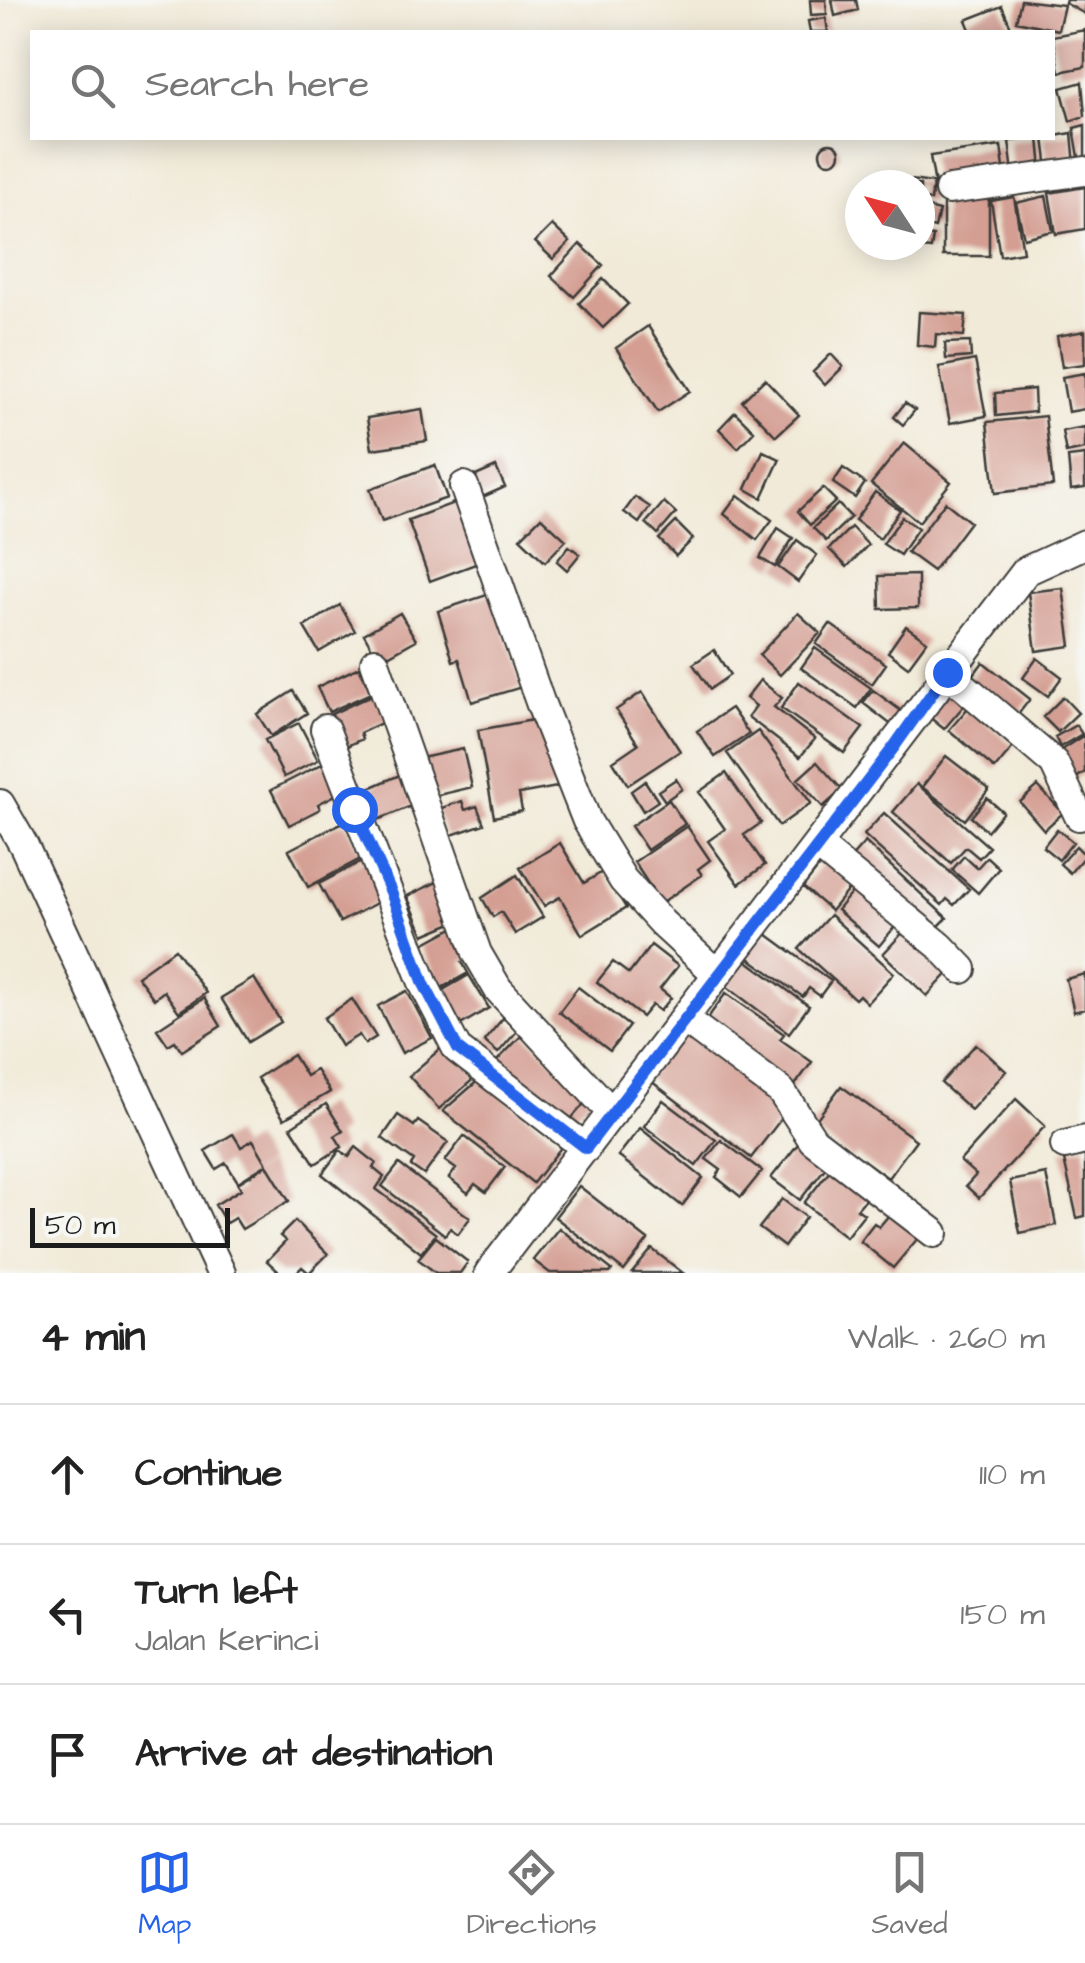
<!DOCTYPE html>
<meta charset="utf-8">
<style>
body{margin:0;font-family:"Architects Daughter",sans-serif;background:#f2f2f2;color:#222}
.compass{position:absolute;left:845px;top:170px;width:90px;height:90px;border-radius:50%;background:#fff;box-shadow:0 5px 25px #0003;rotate:306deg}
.scale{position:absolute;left:30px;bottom:25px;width:200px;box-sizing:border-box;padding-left:10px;border:5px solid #1c1c1c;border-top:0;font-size:28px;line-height:35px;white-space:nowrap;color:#1c1c1c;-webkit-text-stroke:8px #f6f6f2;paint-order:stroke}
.stop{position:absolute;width:30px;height:30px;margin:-22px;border:8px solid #2563eb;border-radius:50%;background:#fff}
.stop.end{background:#2563eb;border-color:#fff;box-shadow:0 2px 10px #0008}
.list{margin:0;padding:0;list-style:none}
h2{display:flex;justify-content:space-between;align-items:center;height:130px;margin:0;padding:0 40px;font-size:42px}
h2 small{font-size:32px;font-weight:400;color:#767676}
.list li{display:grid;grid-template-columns:65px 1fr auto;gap:30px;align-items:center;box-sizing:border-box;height:140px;padding:0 40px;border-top:2px solid #e0e0e0}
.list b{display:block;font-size:38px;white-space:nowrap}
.list p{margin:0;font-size:32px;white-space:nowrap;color:#767676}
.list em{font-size:32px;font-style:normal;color:#767676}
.icon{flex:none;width:55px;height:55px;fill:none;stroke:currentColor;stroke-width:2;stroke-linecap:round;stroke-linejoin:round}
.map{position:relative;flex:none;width:1085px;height:1273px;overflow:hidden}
.search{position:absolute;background:#fff;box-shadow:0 5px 25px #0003;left:30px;right:30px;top:30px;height:110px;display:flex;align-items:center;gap:25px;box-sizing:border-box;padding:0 35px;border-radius:0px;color:#767676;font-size:38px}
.sheet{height:550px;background:#fff}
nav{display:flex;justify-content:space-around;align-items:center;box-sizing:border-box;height:140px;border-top:2px solid #e0e0e0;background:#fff;font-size:28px;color:#767676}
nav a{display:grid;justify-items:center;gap:5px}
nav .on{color:#2563eb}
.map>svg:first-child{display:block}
.building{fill:#d49e93}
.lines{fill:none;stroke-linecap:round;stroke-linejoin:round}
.street-casing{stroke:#3c3b38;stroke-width:32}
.street{stroke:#fff;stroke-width:28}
.route{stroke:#2563eb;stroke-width:12}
</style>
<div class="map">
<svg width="1085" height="1273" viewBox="0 0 1085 1273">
<rect width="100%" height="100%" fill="#f6f6f2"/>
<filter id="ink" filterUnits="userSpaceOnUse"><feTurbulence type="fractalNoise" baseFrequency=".01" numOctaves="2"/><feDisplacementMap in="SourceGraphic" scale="20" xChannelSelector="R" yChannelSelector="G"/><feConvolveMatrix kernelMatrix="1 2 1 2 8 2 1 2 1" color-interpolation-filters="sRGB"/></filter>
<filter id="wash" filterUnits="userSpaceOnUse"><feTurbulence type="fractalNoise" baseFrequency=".0048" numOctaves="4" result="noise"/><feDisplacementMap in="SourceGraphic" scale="40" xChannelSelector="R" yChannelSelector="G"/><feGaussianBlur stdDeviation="2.25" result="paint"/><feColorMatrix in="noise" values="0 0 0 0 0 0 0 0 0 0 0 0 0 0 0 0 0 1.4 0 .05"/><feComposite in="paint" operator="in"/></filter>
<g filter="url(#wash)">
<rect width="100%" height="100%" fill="#f1ead8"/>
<g id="blocks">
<path class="building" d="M810,0H826L827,14L811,15Z
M832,0H856L858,10L835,16Z
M1021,0L1064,5L1058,30L1016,21Z
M1066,0H1085V14L1065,3Z
M1002,6L1013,32H971L966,20Z
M826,18L828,32H810L808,21Z
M1085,30V67L1059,72L1052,36Z
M1082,82L1085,116L1070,121L1061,88Z
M1085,125V168L1081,169L1074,128Z
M1072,133L1075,166L1048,169L1044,138Z
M1039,138L1042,170L1013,173L1009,141Z
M820 153a10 10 0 1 1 20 0a10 10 0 1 1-20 0Z
M1001,146L1005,175L935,185L930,156Z
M911,180L933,183L931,201L920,199V185H910Z
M1085,187V229L1056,234L1049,193Z
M1046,196L1053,231L1024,238L1016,203Z
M1014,197L1023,252L1000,256L991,201Z
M943,199H989V256H943Z
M922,206L939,211L935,228L920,224Z
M552,225L570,242L553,259L535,242Z
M920,234L933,236L931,249L920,248Z
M580,244L603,265L574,297L551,276Z
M603,279L628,304L603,328L579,303Z
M919,312L966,315L964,336L936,334L935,347L917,345Z
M648,326L690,391L658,412L616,348Z
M1085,331V364L1062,367L1057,336Z
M970,342L971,357L946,359L945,343Z
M831,354L843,367L825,385L813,372Z
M975,360L986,416L950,423L939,367Z
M1085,373V409L1068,412L1062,377Z
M765,379L799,415L776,436L742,401Z
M1034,389L1035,412L996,416L995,393Z
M905,403L915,410L903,425L894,417Z
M422,409L427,441L372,449L367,418Z
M735,412L754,431L738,448L719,429Z
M1045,416L1053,486L995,493L987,422Z
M1085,427V449L1066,453L1062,431Z
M904,443L951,482L919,522L871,484Z
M763,451L780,459L762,498L746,489Z
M1085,455V488L1071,490L1068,457Z
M435,465L447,498L382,521L370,489Z
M496,467L505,487L478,499L469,479Z
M843,468L865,483L855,498L833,483Z
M823,488L836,501L810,525L798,511Z
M875,492L900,510L880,539L855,520Z
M738,495L772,520L757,540L724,514Z
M635,497L650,507L639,523L624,512Z
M459,501L481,562L430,581L408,520Z
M664,502L676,513L658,534L646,523Z
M945,502L970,522L933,571L907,552Z
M838,504L851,517L826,541L813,528Z
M541,517L566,540L545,562L520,538Z
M902,517L918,528L900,555L883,544Z
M676,522L693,539L676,556L659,539Z
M851,527L868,545L847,567L829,549Z
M778,528L793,538L775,567L760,558Z
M797,540L817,555L798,582L778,567Z
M569,546L580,554L567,570L557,561Z
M918,575V608L880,609L879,576Z
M1063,588L1071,646L1036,651L1028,592Z
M493,593L522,687L472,702L459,659L453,661L438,611Z
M340,605L355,631L319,652L304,627Z
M400,613L416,640L379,661L364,634Z
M798,613L820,633L780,675L759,655Z
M830,624L886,664L872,684L816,644Z
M906,626L927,641L908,667L888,652Z
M815,648L871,688L857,708L801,668Z
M714,650L730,675L710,689L693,664Z
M1037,658L1062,677L1048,696L1023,678Z
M983,662L1030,699L1013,721L966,685Z
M359,667L371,693L329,712L317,687Z
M760,680L782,698L774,707L815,739L800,757L748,717L756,706L746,698Z
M799,682L863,728L844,753L781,708Z
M950,688L967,702L944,729L928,716Z
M873,690L904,713L894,727L863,703Z
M293,691L307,713L271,736L257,714Z
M642,692L680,751L628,785L613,761L638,744L616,710Z
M376,693L388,720L360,733L362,739L340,749L325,717Z
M1063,697L1078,713L1058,732L1043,717Z
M731,708L749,734L715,757L697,731Z
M968,708L1014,746L995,769L949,730Z
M544,718L557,787L519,794L522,811L494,817L478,730Z
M299,723L318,760L284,777L265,740Z
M1076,725L1082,734L1060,747L1055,737Z
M758,731L811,803L779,826L727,753Z
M1084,735L1085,772L1073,780L1055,754Z
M463,749L472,787L426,798L417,759Z
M946,756L989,789L965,820L922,787Z
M330,760L345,790L318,804L320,809L289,825L271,790Z
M817,762L842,790L823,807L798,779Z
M726,773L761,823L744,835L765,865L739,884L708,841L725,829L699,792Z
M402,774L414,805L370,823L358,793Z
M676,779L682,789L665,801L658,791Z
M645,781L658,801L643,811L631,791Z
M917,784L989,847L979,858L966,847L951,863L893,812Z
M1038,786L1063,813L1044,830L1020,802Z
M987,798L1003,812L987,831L971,817Z
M669,800L685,824L647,850L631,826Z
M462,801L465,810L477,806L484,824L446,837L436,810Z
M884,813L969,889L954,905L947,899L942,905L864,835Z
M345,821L364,857L308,887L289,850Z
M687,826L710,860L698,869L702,875L661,903L634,862Z
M1057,829L1073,842L1059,860L1043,847Z
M865,842L947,918L938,927L917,908L909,917L848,861Z
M560,843L584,883L604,871L626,908L582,935L560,897L544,906L520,868Z
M1076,846L1085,855L1070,873L1060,864Z
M964,856L977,868L987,857L999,868L978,893L952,870Z
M368,858L388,897L340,922L319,884Z
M824,861L852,885L831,911L803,887Z
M517,875L543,917L515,934L501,912L493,917L482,898Z
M439,881L457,921L424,935L407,896Z
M860,883L902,918L879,946L837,910Z
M830,915L894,973L867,1003L859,995L855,999L799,949Z
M909,926L953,968L927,996L883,954Z
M453,928L470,957L462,962L468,973L436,991L429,977L435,973L420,946Z
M760,929L831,981L820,996L809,988L803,997L742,953Z
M651,945L678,966L660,989L671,998L660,1011L652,1005L642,1017L597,982L613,962L629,974Z
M175,949L206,993L179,1012L164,991L154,999L137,976Z
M742,957L809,1006L789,1033L722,983Z
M1085,974V1009L1074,1012L1066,979Z
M469,975L489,1008L457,1027L438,993Z
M254,978L281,1022L248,1042L221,998Z
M578,987L629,1026L610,1051L559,1012Z
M407,991L432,1038L402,1053L378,1006Z
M726,993L784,1034L780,1039L812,1062L790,1092L704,1023Z
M204,998L221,1026L182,1051L175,1041L168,1045L157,1029Z
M352,999L376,1037L365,1044L359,1035L341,1046L324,1018Z
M503,1018L518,1030L498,1053L484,1041Z
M686,1026L788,1110L751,1158L647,1078Z
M524,1033L590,1097L564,1127L495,1063Z
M447,1043L477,1076L439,1109L409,1076Z
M976,1044L1006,1071L971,1110L941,1083Z
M293,1055L306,1076L316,1070L330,1092L284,1119L257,1078Z
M481,1078L563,1145L533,1183L443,1111Z
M841,1086L916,1140L888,1178L856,1155L852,1159L810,1128Z
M1016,1099L1045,1126L979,1198L966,1186L976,1175L960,1161Z
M663,1100L716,1140L696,1166L644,1126Z
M326,1104L343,1131L335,1136L342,1147L315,1164L291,1127Z
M398,1115L414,1126L418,1121L448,1142L424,1175L411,1166L414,1161L382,1138Z
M640,1128L703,1178L682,1206L618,1156Z
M233,1134L241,1147L253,1140L267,1164L238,1182L226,1163L216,1169L205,1151Z
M464,1136L505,1167L486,1192L475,1184L468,1193L449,1178L456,1169L445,1161Z
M802,1139L830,1162L800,1200L771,1178Z
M721,1140L762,1171L741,1197L716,1177L721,1170L706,1159Z
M1085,1146V1216L1077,1218L1062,1151Z
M356,1147L376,1163L373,1168L384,1177L376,1189L436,1234L421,1253L322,1174L340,1150L349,1157Z
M399,1164L470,1218L458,1234L450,1228L445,1235L382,1186Z
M267,1165L289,1201L242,1229L235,1218L226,1223L215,1205L241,1189L238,1183Z
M834,1165L870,1194L857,1209L864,1214L846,1237L804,1203Z
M1046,1174L1056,1225L1020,1233L1010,1181Z
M579,1186L648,1240L624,1271L555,1217Z
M782,1199L806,1217L784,1247L759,1228Z
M894,1209L923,1232L893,1268L860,1241L874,1223L879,1227Z
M295,1221L328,1254L309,1273L302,1267L296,1273H280L267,1261L286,1241L280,1236Z
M559,1228L612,1270L610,1273H550L533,1260Z
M436,1237L468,1262L460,1273H436L418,1259Z
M652,1249L683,1273H632Z"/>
</g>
</g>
<g filter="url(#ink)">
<use href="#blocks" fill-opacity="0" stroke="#3c3b38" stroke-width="2.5"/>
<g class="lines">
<defs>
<path id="street" d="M949,190L1085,171
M464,486L540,702L587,821L623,880L662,923L717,974
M375,662L477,953L498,989L612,1113
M947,672L1054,763L1079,816
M325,729L424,985L457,1049L586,1148
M0,804L24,846L221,1273
M817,845L940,946L962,969
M684,1019L781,1091L813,1140L934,1233
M1065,1145L1085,1140
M489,1273L1026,571L1085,544"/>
</defs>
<use href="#street" class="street-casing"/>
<use href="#street" class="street"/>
</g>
</g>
<g class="lines" filter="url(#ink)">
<path class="route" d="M354,809L391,892L424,984L458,1049L586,1148L894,747L947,672"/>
</g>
</svg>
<svg class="compass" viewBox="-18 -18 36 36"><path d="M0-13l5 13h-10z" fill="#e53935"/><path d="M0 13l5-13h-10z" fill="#767676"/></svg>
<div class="scale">50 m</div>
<div class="stop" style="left:354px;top:809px"></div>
<div class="stop end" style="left:947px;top:672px"></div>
<div class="search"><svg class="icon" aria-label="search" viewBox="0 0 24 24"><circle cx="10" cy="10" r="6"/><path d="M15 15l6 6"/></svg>Search here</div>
</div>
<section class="sheet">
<h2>4 min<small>Walk · 260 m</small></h2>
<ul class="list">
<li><svg class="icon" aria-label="ahead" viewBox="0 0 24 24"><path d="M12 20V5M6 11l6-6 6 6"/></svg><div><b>Continue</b></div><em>110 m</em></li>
<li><svg class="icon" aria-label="left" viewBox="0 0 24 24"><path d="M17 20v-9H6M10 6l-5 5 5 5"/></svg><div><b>Turn left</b><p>Jalan Kerinci</p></div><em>150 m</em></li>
<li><svg class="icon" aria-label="arrive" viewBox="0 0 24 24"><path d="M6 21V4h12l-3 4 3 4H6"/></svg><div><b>Arrive at destination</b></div></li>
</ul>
</section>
<nav>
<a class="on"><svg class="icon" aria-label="map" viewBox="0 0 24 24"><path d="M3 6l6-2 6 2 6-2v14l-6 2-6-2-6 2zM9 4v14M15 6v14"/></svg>Map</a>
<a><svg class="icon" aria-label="directions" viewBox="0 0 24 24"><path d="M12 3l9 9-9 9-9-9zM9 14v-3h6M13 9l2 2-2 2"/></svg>Directions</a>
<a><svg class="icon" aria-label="saved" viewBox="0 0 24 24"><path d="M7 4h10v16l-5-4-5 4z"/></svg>Saved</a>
</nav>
